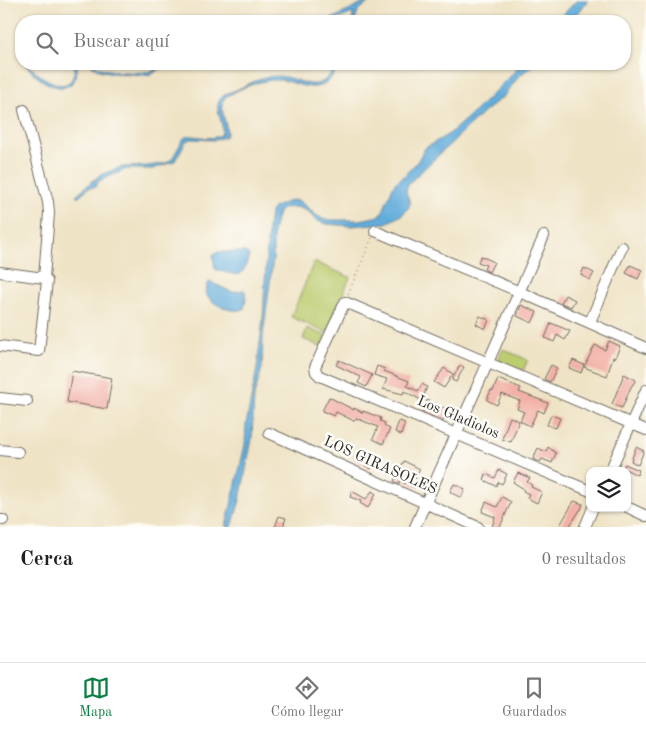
<!DOCTYPE html>
<html lang="es">
<meta charset="utf-8">
<style>
body{margin:0;font-family:"Old Standard TT",serif;background:#f6f6f6;color:#202124}
.controls{position:absolute;right:15px;bottom:15px;display:grid;overflow:hidden;border-radius:10px;box-shadow:0 1px 4px #0004}
.controls button{width:45px;height:45px;display:grid;place-items:center;padding:0;border:0;border-bottom:1px solid #e0e0e0;background:#fff;color:#202124;font:25px sans-serif}
.list{margin:0;padding:0;list-style:none}
h2{display:flex;justify-content:space-between;align-items:center;height:65px;margin:0;padding:0 20px;font-size:21px}
h2 small{font-size:16px;font-weight:400;color:#757577}
.icon{flex:none;width:28px;height:28px;fill:none;stroke:currentColor;stroke-width:2;stroke-linecap:round;stroke-linejoin:round}
.map{position:relative;flex:none;width:646px;height:527px;overflow:hidden}
.search{position:absolute;background:#fff;box-shadow:0 1px 4px #0004;left:15px;right:15px;top:15px;height:55px;display:flex;align-items:center;gap:12px;box-sizing:border-box;padding:0 18px;border-radius:20px;color:#757577;font-size:19px}
.sheet{height:135px;background:#fff}
nav{display:flex;justify-content:space-around;align-items:center;box-sizing:border-box;height:70px;border-top:1px solid #e0e0e0;background:#fff;font-size:14px;color:#757577}
nav a{display:grid;justify-items:center;gap:2px}
nav .on{color:#0b8043}
.map>svg:first-child{display:block}
.green{fill:#bccc6f;stroke:#747c4d}
.water{fill:#62acda;stroke:#466c82}
.building{fill:#f2b0a6}
.lines{fill:none;stroke-linecap:round;stroke-linejoin:round}
.minor-casing{stroke:#706b61;stroke-width:12}
.path{stroke:#706b61;stroke-width:1;stroke-dasharray:1 4;stroke-linecap:butt}
.minor{stroke:#fff;stroke-width:10}
.labels{text-anchor:middle;dominant-baseline:central;stroke-width:5;stroke-linejoin:round;paint-order:stroke}
.street-label{font-size:15px;fill:#2b2b2b;stroke:#fdfcf7}
</style>
<div class="map">
<svg width="646" height="527" viewBox="0 0 646 527">
<rect width="100%" height="100%" fill="#fdfcf7"/>
<filter id="ink" filterUnits="userSpaceOnUse"><feTurbulence type="fractalNoise" baseFrequency=".02" numOctaves="2"/><feDisplacementMap in="SourceGraphic" scale="10" xChannelSelector="R" yChannelSelector="G"/><feConvolveMatrix kernelMatrix="1 2 1 2 8 2 1 2 1" color-interpolation-filters="sRGB"/></filter>
<filter id="wash" filterUnits="userSpaceOnUse"><feTurbulence type="fractalNoise" baseFrequency=".0096" numOctaves="4" result="noise"/><feDisplacementMap in="SourceGraphic" scale="20" xChannelSelector="R" yChannelSelector="G"/><feGaussianBlur stdDeviation="1.12" result="paint"/><feColorMatrix in="noise" values="0 0 0 0 0 0 0 0 0 0 0 0 0 0 0 0 0 1.4 0 .05"/><feComposite in="paint" operator="in"/></filter>
<g filter="url(#wash)">
<rect width="100%" height="100%" fill="#efe3c5"/>
<path class="green" d="M314,262L350,277L327,333L291,317Z
M307,328L326,336L321,347L303,339Z
M503,349L528,360L523,371L498,360Z"/>
<path class="water" d="M367,0H372L358,11L355,21H352L353,13L333,21H327L358,6Z
M577,0H588L579,12L569,21H557Z
M26,64H28C35,74 67,97 73,76C75,72 74,67 75,64H78C77,70 77,78 72,83C58,96 33,76 26,64Z
M90,64C95,64 97,67 101,68C112,72 141,74 153,71C158,69 160,64 166,64L154,73L147,75L112,73L99,70Z
M338,64H341C336,70 331,80 324,84C310,93 292,80 279,80C260,79 239,89 224,98C219,113 227,120 227,135L224,137L215,140L191,139L186,141L175,161L153,169H127L99,181L95,187L88,188L78,197L76,195L100,175L121,167L148,166L166,163L172,159L183,139L187,136C199,135 209,141 221,135C226,124 214,112 219,101C222,94 231,92 238,89C251,83 263,76 278,76C292,76 307,88 320,83C327,80 334,70 338,64Z
M520,64H535L519,76L504,96L485,111L408,184L406,191L410,203L409,207L402,215L386,223L351,226L326,224L315,220L309,212L297,207L283,208L278,213L273,231V259L263,336L262,368L254,396L252,439L240,500L232,527H226L245,445L246,425L257,368L263,318L268,228L270,213L275,207L291,200L299,201L312,211L314,214L325,220H360L379,216L383,211L394,184L404,176L417,162L425,148L449,134L474,112L515,71Z
M219,252H246L249,255C248,260 245,271 240,274C236,276 219,271 215,269L213,255L215,253Z
M210,282L232,292L243,290L245,291L246,299L244,309C233,314 212,305 206,294L207,284Z"/>
<g id="blocks">
<path class="building" d="M481,256L494,262L489,272L484,269L486,265L478,262Z
M630,265L642,270L638,279L626,273Z
M584,268L594,273L590,280L581,275Z
M565,295L575,300L571,307L561,303Z
M521,305L537,312L532,323L517,316Z
M480,316L489,320L485,329L476,324Z
M551,323L570,331L565,340L557,335L554,342L545,338Z
M609,341L620,346L615,358L613,357L607,376L584,367L595,345L605,350Z
M339,360L372,375L366,387L358,383L361,377L336,365Z
M573,360L584,365L581,373L569,368Z
M460,365L464,367L456,382L452,380Z
M551,365L557,368L550,382L544,379Z
M377,366L385,369L384,371L409,381L407,386L418,391L422,384L427,387L424,394L426,395L423,401L404,391L403,394L383,389L387,379L374,375Z
M444,368L453,374L444,388L434,382Z
M72,371L112,378L107,409L67,402Z
M624,374L636,380L631,387L622,408L612,404Z
M498,379L521,388L519,392L548,403L544,413L538,410L530,426L520,421L524,412L517,409L520,401L502,394L497,405L487,400L491,390L493,391Z
M329,397L354,410V408L363,413V411L381,418L380,421L385,423L384,426L390,429L383,444L373,439L378,427L356,418L354,421L336,412L334,416L322,411Z
M427,400L449,410L444,421L422,412Z
M551,415L560,418L556,428L547,425Z
M510,417L519,421L511,442L502,439Z
M399,421L405,423L401,435L395,432Z
M548,447L556,453L552,463L542,459L540,462L533,459L538,448L546,452Z
M636,447L644,451L638,465L631,461Z
M360,449L370,455L371,453L378,457L371,469L354,459Z
M404,461L420,469L415,479L418,481L415,488L400,481L398,484L394,481Z
M625,464L639,470L637,475L623,468Z
M499,470L507,474L502,484L498,482L496,486L484,480L486,474L495,478Z
M518,473L530,478L527,482L532,485L531,487L542,492L537,503L527,498L529,494L523,491L524,489L513,482Z
M454,484L465,489L461,498L450,492Z
M352,491L366,499L372,491L376,494L368,508L360,503L361,501L350,497Z
M502,497L511,502L500,527H492L495,517L482,512L486,502L497,507Z
M574,501L583,504L581,510H580L569,527H559Z
M279,516L286,518L283,527H275Z"/>
</g>
</g>
<g filter="url(#ink)">
<use href="#blocks" fill-opacity="0" stroke="#706b61" stroke-width="1"/>
<g class="lines">
<defs>
<path id="minor" d="M24,110L48,202L49,213L44,278
M375,231L520,292L646,348
M0,272L44,278L47,281L39,351L0,346
M590,322L622,247
M0,398L27,401
M269,433L478,527
M0,450L18,452
M610,471L646,390
M590,491L320,376L316,372L315,367L345,302L646,430
M627,507L646,516
M0,520H3
M415,527L544,236
M585,527L593,508"/>
</defs>
<use href="#minor" class="minor-casing"/>
<path class="path" d="M348,294L372,238"/>
<use href="#minor" class="minor"/>
</g>
</g>
<g class="labels">
<g class="street-label">
<text transform="translate(458 418) rotate(23)">Los Gladiolos</text>
<text transform="translate(380 466) rotate(24)">LOS GIRASOLES</text>
</g>
</g>
</svg>
<div class="controls">
<button><svg class="icon" aria-label="layers" viewBox="0 0 24 24"><path d="M12 4l9 5-9 5-9-5zM3 14l9 5 9-5"/></svg></button>
</div>
<div class="search"><svg class="icon" aria-label="search" viewBox="0 0 24 24"><circle cx="10" cy="10" r="6"/><path d="M15 15l6 6"/></svg>Buscar aquí</div>
</div>
<section class="sheet">
<h2>Cerca<small>0 resultados</small></h2>
<ul class="list">
</ul>
</section>
<nav>
<a class="on"><svg class="icon" aria-label="map" viewBox="0 0 24 24"><path d="M3 6l6-2 6 2 6-2v14l-6 2-6-2-6 2zM9 4v14M15 6v14"/></svg>Mapa</a>
<a><svg class="icon" aria-label="directions" viewBox="0 0 24 24"><path d="M12 3l9 9-9 9-9-9zM9 14v-3h6M13 9l2 2-2 2"/></svg>Cómo llegar</a>
<a><svg class="icon" aria-label="saved" viewBox="0 0 24 24"><path d="M7 4h10v16l-5-4-5 4z"/></svg>Guardados</a>
</nav>
